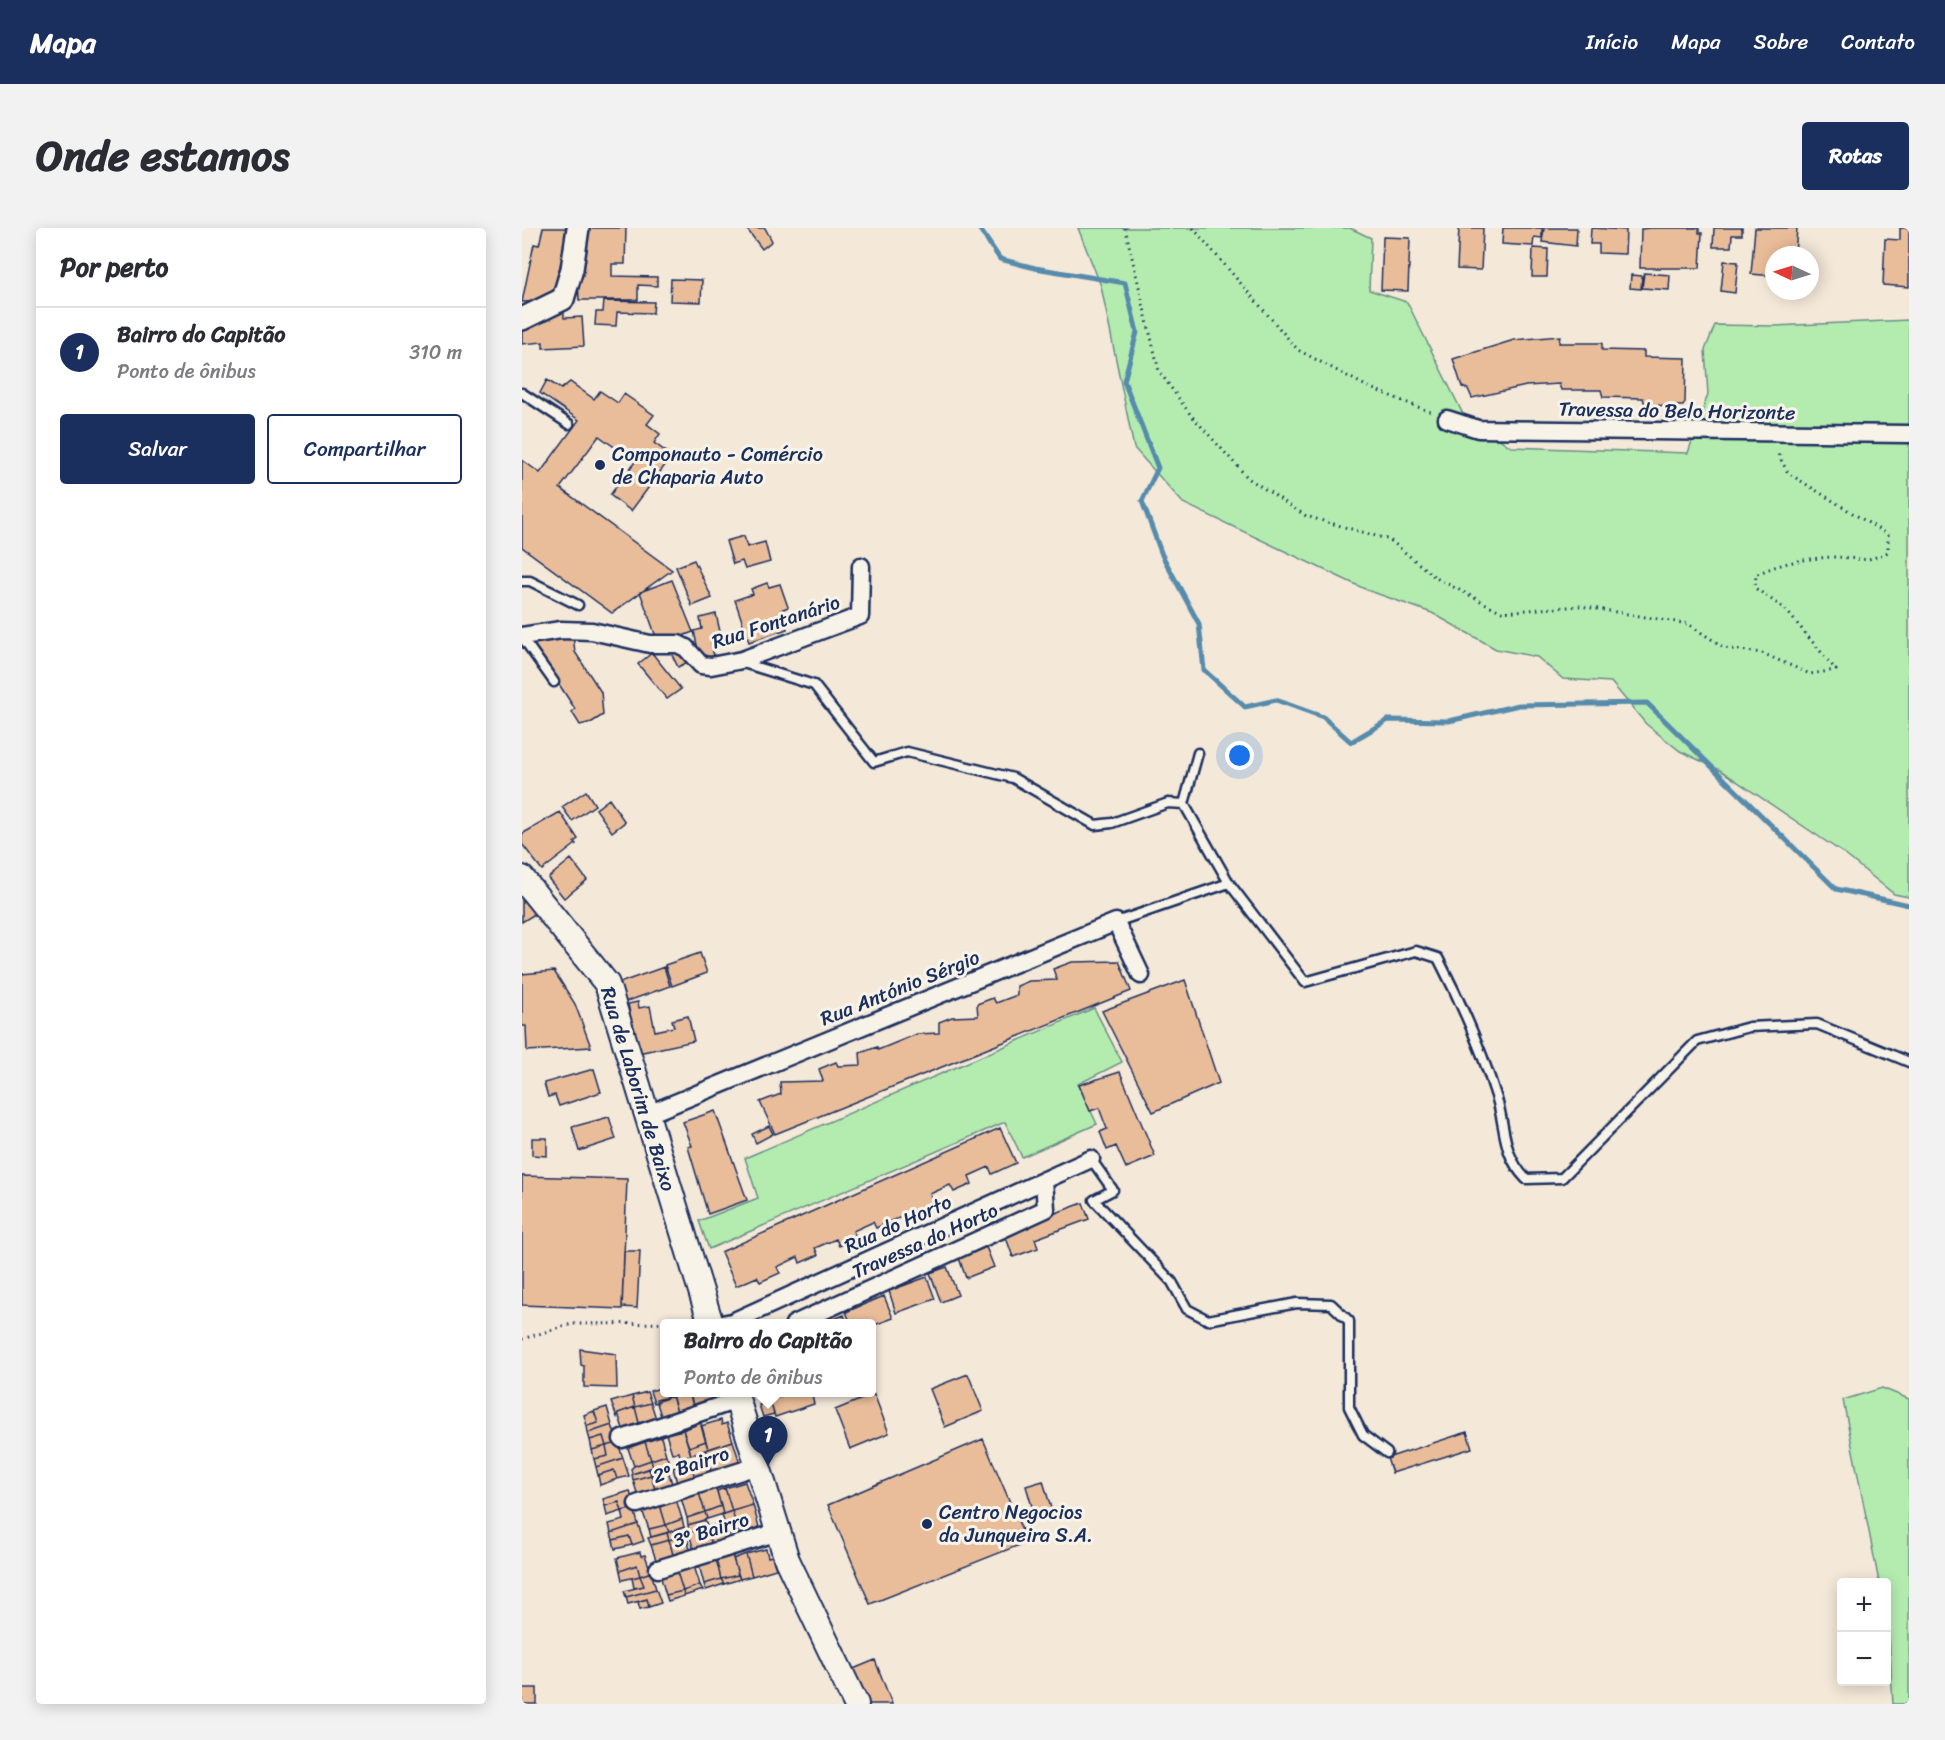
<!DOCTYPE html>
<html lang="pt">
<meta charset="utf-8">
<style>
body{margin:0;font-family:Sriracha,sans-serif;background:#f2f2f3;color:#2b2b33}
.controls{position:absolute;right:18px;bottom:18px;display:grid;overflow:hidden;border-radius:6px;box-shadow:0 3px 15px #0003}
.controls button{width:54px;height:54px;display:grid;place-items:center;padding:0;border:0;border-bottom:2px solid #e1e1e2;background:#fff;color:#2b2b33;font:30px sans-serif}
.compass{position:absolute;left:1243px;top:18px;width:54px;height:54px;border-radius:50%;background:#fff;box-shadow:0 3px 15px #0003;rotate:274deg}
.you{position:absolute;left:718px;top:528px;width:21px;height:21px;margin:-15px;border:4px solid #fff;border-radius:50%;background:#1a73e8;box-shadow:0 0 0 9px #1a73e833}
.badge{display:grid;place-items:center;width:39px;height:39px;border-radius:50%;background:#1b2f5e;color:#fff;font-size:20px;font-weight:700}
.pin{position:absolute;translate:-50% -50px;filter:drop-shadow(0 2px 3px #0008)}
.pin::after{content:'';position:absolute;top:32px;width:21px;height:18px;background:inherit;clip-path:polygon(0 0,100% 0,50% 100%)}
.popup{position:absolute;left:138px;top:1091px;width:216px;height:78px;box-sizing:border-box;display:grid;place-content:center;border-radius:6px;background:#fff;filter:drop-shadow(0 2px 4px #0005);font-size:20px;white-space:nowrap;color:#7c7c81}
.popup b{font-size:22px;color:#2b2b33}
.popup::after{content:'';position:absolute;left:50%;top:100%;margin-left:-12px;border:12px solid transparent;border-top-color:#fff}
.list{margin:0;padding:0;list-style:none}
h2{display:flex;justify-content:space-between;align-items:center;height:78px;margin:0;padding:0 24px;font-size:26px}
h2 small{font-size:20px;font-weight:400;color:#7c7c81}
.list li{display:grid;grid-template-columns:39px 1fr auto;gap:18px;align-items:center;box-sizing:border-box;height:90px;padding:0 24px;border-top:2px solid #e1e1e2}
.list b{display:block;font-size:22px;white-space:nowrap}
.list p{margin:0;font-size:20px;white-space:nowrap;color:#7c7c81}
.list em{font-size:20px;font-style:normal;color:#7c7c81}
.actions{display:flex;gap:12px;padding:18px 24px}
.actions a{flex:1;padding:14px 0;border:2px solid #1b2f5e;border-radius:6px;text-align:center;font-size:21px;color:#1b2f5e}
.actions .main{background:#1b2f5e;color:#fff}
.map{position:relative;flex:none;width:1387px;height:1476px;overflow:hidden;border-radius:6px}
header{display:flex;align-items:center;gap:36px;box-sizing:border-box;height:84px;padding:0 30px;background:#1b2f5e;color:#fff}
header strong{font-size:28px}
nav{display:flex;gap:33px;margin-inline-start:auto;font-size:21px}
.intro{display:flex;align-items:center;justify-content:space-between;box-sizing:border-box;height:144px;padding:0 36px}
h1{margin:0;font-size:42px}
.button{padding:15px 27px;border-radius:6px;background:#1b2f5e;color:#fff;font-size:21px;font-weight:700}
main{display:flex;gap:36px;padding:0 36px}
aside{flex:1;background:#fff;border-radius:6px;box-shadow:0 3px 15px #0003}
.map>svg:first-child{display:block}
.green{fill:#b4ecaf;stroke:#688e86;stroke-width:1.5}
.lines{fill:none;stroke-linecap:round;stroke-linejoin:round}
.stream{stroke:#578bac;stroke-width:5}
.building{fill:#eabd9a;stroke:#1b2f5e;stroke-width:1.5}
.service-casing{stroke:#1b2f5e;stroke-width:13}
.minor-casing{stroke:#1b2f5e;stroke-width:21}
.tertiary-casing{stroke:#1b2f5e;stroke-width:26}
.secondary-casing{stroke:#1b2f5e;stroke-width:28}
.path{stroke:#1b2f5e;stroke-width:3;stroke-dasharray:1.5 4.5;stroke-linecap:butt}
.service{stroke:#f7f3e8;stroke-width:8}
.minor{stroke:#f7f3e8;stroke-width:16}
.tertiary{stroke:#f7f3e8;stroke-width:21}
.secondary{stroke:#f7f3e8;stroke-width:24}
.poi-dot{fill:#1b2f5e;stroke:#f7f3e8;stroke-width:2}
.labels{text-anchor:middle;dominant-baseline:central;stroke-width:6;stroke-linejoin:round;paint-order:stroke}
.street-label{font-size:20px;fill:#1b2f5e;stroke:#f7f3e8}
.poi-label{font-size:20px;fill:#1b2f5e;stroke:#f7f3e8;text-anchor:start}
</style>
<header>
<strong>Mapa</strong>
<nav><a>Início</a><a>Mapa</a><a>Sobre</a><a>Contato</a></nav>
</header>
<div class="intro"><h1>Onde estamos</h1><a class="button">Rotas</a></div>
<main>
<aside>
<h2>Por perto<small></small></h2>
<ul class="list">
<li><span class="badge">1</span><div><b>Bairro do Capitão</b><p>Ponto de ônibus</p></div><em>310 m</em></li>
</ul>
<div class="actions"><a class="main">Salvar</a><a>Compartilhar</a></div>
</aside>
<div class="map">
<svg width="1387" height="1476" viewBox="0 0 1387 1476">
<rect width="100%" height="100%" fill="#f4e8d8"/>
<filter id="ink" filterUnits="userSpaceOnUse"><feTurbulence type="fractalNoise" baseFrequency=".0167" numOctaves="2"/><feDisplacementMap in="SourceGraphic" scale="12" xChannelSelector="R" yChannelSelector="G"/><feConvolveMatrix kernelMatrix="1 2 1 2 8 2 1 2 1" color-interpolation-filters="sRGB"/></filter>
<g filter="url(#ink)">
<path class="green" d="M556,0H828L849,10L847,62L885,74L941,186L989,219L1166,225L1186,166L1183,122L1193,97L1252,98L1387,92V669L1372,666L1321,625L1198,542L1158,523L1124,496L1089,454L1041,451L1015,429L974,421L910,385L845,362L661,275L612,220L579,58Z
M572,780L600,834L556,856L575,896L500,929L483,894L187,1021L177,993L236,970L223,930Z
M1360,1160L1387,1171V1476H1371L1364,1354H1357L1321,1172Z"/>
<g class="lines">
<path class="stream" d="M457,0L478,31L513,40L603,55L615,104L602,153L636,240L620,273L640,327L677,396L682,442L723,479L754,472L801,489L829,514L866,492L927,493L997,477L1125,475L1314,661L1387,677"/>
</g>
<path class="building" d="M21,0H48L29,73L0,74L12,16L17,17Z
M60,0H104L103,36H90V48L135,49V58L116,57V72H57L55,27Z
M224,0H243L250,13L240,21Z
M937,0H961L959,42L935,41Z
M981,0H1020V10L1012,9L1011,18L980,16Z
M1022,0H1055L1054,18L1020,14Z
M1069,0L1104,2L1103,26L1077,25V16H1068Z
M1129,0H1177V5H1180L1178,40H1118L1119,1Z
M1192,0H1220V7H1210L1209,19H1191Z
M1233,0H1275L1273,27H1252V48L1229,46Z
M1378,0H1387V59L1361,57L1363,11L1378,12Z
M861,9L888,10L886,63L859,62Z
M1011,20L1026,21L1025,49H1010Z
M1202,33L1216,34L1213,65L1199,63Z
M1122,45L1148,47L1147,62L1120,60Z
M1109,47L1120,48L1119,61L1108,60Z
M149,51L180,52L179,74L148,73Z
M82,73L132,74L131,85L95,84L94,98L73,97L74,84H81Z
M42,79V90L60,89L62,118L21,120V114L0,116V97L17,96L16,80Z
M1038,108L1037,115H1080V122L1122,123V129L1164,130L1163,174L1161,178L1123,177L1121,170L1081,169L1079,162H1039L1037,156L1004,158L950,170L946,161L940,159L931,131L992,112Z
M25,152L39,161L48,154L72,171L78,163L96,175L102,166L132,187L125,196L138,206L132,215L150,228L109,283L88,267L113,234L77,208L38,260L150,342L90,385L0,319V232L18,245L57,192L18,165Z
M222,308L225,319L243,314L248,334L223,341L220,333L211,336L204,313Z
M172,332L190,370L170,378L154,339Z
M150,352L171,404L137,417L118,364Z
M245,355L247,359L258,356L266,379L259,382L265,401L227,414L213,372L231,366L229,361Z
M194,386L199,408L188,410L192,428L178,431L172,403L180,401L178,390Z
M51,408L53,424L79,464L81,487L70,494L58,497L50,484L53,481L9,413Z
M158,420L166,434L156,439L149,425Z
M130,425L159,461L145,471L116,436Z
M64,563L73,577L50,593L40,579Z
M87,571L103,594L90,604L74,581Z
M38,584L56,611L52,614L54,616L20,642L0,616V606Z
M49,631L65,652L42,670L26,650Z
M3,668L16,684L0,694V669Z
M178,725L185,745L150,758L143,737Z
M597,733L609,763L253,906L238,874L259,866L258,854L301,853L297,841L314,834L316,838L339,837L338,825L355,819L356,822L395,806L417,805V794L430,789L456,788L455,776L471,770L474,775L495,767V758L507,753L535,752L531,741L550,734Z
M142,739L148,758L103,774L97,755Z
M32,743L53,776L69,819L5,823L4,798H0V746Z
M663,752L697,855L631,884L580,783Z
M116,774L117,780L128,778L133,803L152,799L150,792L166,788L172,813L116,825L106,776Z
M72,841L79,864L37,878L33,867L26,869L22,855Z
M598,844L633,928L604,940L594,918L585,922L578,904L585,901L577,880L568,883L557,857Z
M193,883L225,972L186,986L166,919L170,918L161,894Z
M87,889L94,911L57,923L50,899Z
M247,898L251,906L234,915L230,906Z
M478,900L494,935L470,946L467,939L447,948L450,956L432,964L428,957L408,966L411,975L354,1000L351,994L331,1003L335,1010L317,1018L314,1011L293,1020L296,1027L278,1035L276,1029L255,1039L258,1045L238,1054L235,1049L214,1058L199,1024Z
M10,910H25V928L10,927Z
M0,948L105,951L100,1081L0,1077Z
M561,975L567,991L513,1011L516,1020L491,1029L482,1004Z
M464,1019L472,1039L444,1050L437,1030Z
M102,1023H118L115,1080L100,1079Z
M425,1039L436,1067L419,1074L408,1045Z
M405,1049L413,1071L374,1085L367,1063Z
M362,1068L371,1090L350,1098V1096H329L324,1084Z
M322,1087L325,1096H301V1095Z
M58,1121L94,1126L95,1160L62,1159V1138L59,1137Z
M446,1146L461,1183L423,1199L408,1161Z
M142,1159V1164H149L150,1168L132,1175L128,1163Z
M125,1164L129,1175L113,1179L110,1168Z
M149,1164H167L173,1182L156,1187Z
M167,1164H190L192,1171L171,1178Z
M267,1164H289L292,1176L253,1189L248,1173Z
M352,1166L367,1205L328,1221L313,1182Z
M110,1168L113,1179L96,1185L95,1189L89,1174Z
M150,1168L156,1187L140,1191L134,1172Z
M248,1173L252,1186L241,1189L237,1177Z
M129,1175L135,1194L118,1199L113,1179Z
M85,1179L90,1197L66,1205L65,1198L76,1195L72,1183Z
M113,1179L118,1199L102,1204L96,1185Z
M72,1183L76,1195L65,1198L62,1187Z
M199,1192L200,1197L205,1195L211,1213L186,1221L179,1198Z
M179,1195L184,1213L167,1219L161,1202Z
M90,1197L96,1215L84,1218L81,1208L68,1212L66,1205Z
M161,1202L169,1227L158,1229L157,1224L150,1225L144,1206Z
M945,1204L950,1220L870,1245L865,1230Z
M81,1208L84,1218L70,1222L68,1212Z
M139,1209L144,1227L129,1232L123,1214Z
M461,1211L505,1314L348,1376L306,1277Z
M184,1213L186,1221L169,1227L167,1219Z
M211,1213L218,1235L189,1244L184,1222Z
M123,1214L129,1232L112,1238L106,1220Z
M96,1215L101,1230L74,1239L72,1231L86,1228L84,1218Z
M84,1218L86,1228L72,1231L70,1222Z
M144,1227L147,1234L131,1239L129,1232Z
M186,1229L189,1244L174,1253L168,1234Z
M101,1230L107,1248L95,1251L92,1242L76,1247L74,1239Z
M129,1232L131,1239L110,1246L109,1241L112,1238Z
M168,1234L174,1253L156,1259L151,1240Z
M144,1235L146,1242L129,1247L127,1241Z
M127,1241L129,1247L111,1252L110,1246Z
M92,1242L95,1251L78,1257L76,1247Z
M146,1242L151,1259L134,1265L129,1247Z
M129,1247L134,1265L117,1271L111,1252Z
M521,1253L531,1287L514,1292L504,1258Z
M223,1254L231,1277L210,1283L203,1260Z
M194,1260L199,1278L183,1284L177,1265Z
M203,1260L210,1283L201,1286L195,1263Z
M108,1263L112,1280L100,1283L97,1274L83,1278L81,1271Z
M177,1265L183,1284L165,1290L159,1270Z
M154,1271L160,1291L144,1297L138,1277Z
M97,1274L100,1283L85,1288L83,1278Z
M138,1277L144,1297L127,1301L120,1282Z
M231,1277L237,1299L217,1306L210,1283Z
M199,1278L201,1286L185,1291L183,1284Z
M112,1280L116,1296L89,1305L87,1296L102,1292L100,1283Z
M210,1283L216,1303L206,1307L200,1287Z
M183,1284L185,1291L166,1297L165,1290Z
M160,1291L162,1299L147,1304L144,1297Z
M183,1292L185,1299L167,1305L166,1297Z
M202,1294L207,1312L190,1318L185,1299Z
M116,1296L122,1313L110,1317L107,1308L91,1312L89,1305Z
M144,1297L147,1304L129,1309L127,1301Z
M162,1299L164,1306L147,1312L145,1305Z
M185,1299L190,1318L172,1323L167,1305Z
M145,1305L147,1312L129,1317L126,1310Z
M164,1306L169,1325L152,1330L147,1312Z
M107,1308L110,1317L93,1321L91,1312Z
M147,1312L152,1330L135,1335L129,1317Z
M244,1321L246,1329L250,1328L254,1341L230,1348L224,1326Z
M118,1324L119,1328L123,1327L129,1344L118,1348L115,1337L98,1343L95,1330Z
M210,1326L216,1347L199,1351L194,1331Z
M224,1326L230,1348L218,1351L211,1331Z
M194,1331L199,1351L182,1356L177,1337Z
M115,1337L118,1348L100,1352L98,1343Z
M172,1338L178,1357L161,1363L155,1344Z
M129,1344L134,1361L104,1369L102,1363L122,1358L118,1348Z
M155,1344L161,1363L144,1367L139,1350Z
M216,1347L218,1351L202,1356L199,1351Z
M118,1348L122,1358L112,1360L110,1350Z
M199,1351L202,1356L184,1362L182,1356Z
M178,1357L181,1362L162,1368L161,1363Z
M134,1361L139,1375L127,1379L125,1371L106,1376L104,1369Z
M161,1363L162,1368L146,1373L144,1367Z
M125,1371L127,1379L118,1381L116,1374Z
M353,1432L370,1476H343L329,1442Z
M0,1460H15V1476H0Z"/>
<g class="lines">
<defs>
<path id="service" d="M0,165L47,196
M0,353H8L56,377
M0,409L32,454
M218,434L292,457L352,534L385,524L491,550L573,597L590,595L646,575L662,576
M676,525L662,576L707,655
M594,694L707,655L783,754L894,723L916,730C939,774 960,823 975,871C984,902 980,926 1004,951L1040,950L1175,813L1227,799L1295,796L1387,834
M569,931L591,962L572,972L650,1054L665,1081L686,1092L775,1075L809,1076L827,1093V1179L841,1207L865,1225"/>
<path id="minor" d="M925,191L956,201L1387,206
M0,408L39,402L70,403L128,416H156L164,420L179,437L189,438L220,432L338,388L339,338
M124,887L594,694L619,747
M200,1096L210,1094L569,931
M272,1096L524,981L522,952
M100,1211L215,1172
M115,1276L235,1238
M136,1341L256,1304"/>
<path id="tertiary" d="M0,91L41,71L50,41L56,0"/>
<path id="secondary" d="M0,650L85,756L189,1096
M213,1164L265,1332L334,1476"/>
</defs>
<use href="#service" class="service-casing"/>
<use href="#minor" class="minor-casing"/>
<use href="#tertiary" class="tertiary-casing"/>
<use href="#secondary" class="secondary-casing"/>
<path class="path" d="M603,0L637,143L668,186L726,250L784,288L868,312L914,350L980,384L1058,378L1166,396L1203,420L1240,425L1288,446L1314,442L1263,381L1233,360L1234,347C1255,335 1287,330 1312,329C1337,329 1339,337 1366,324V307L1266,245L1257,228L1258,222
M671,0L776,122L846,159L911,185
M0,1111L50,1096L167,1095"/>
<use href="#service" class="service"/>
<use href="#minor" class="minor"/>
<use href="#tertiary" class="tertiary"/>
<use href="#secondary" class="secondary"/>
</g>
</g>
<g class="poi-dot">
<circle cx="78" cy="237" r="6"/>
<circle cx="405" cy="1296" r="6"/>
</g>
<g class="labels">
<g class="street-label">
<text transform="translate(1155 183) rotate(1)">Travessa do Belo Horizonte</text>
<text transform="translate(254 394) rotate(-18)">Rua Fontanário</text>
<text transform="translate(378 760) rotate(-22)">Rua António Sérgio</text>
<text transform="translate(116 861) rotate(73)">Rua de Laborim de Baixo</text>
<text transform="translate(376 996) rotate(-24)">Rua do Horto</text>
<text transform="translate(403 1013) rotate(-24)">Travessa do Horto</text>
<text transform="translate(169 1237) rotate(-18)">2º Bairro</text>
<text transform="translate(189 1302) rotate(-17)">3º Bairro</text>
</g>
<g class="poi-label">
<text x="90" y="226">Componauto - Comércio<tspan x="90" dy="23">de Chaparia Auto</tspan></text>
<text x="417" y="1284">Centro Negocios<tspan x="417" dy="23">da Junqueira S.A.</tspan></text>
</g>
</g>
</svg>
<div class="controls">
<button>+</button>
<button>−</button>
</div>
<svg class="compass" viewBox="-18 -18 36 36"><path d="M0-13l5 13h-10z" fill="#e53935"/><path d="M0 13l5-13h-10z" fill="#7c7c81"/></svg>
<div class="you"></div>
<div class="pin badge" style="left:246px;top:1238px">1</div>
<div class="popup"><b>Bairro do Capitão</b>Ponto de ônibus</div>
</div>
</main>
